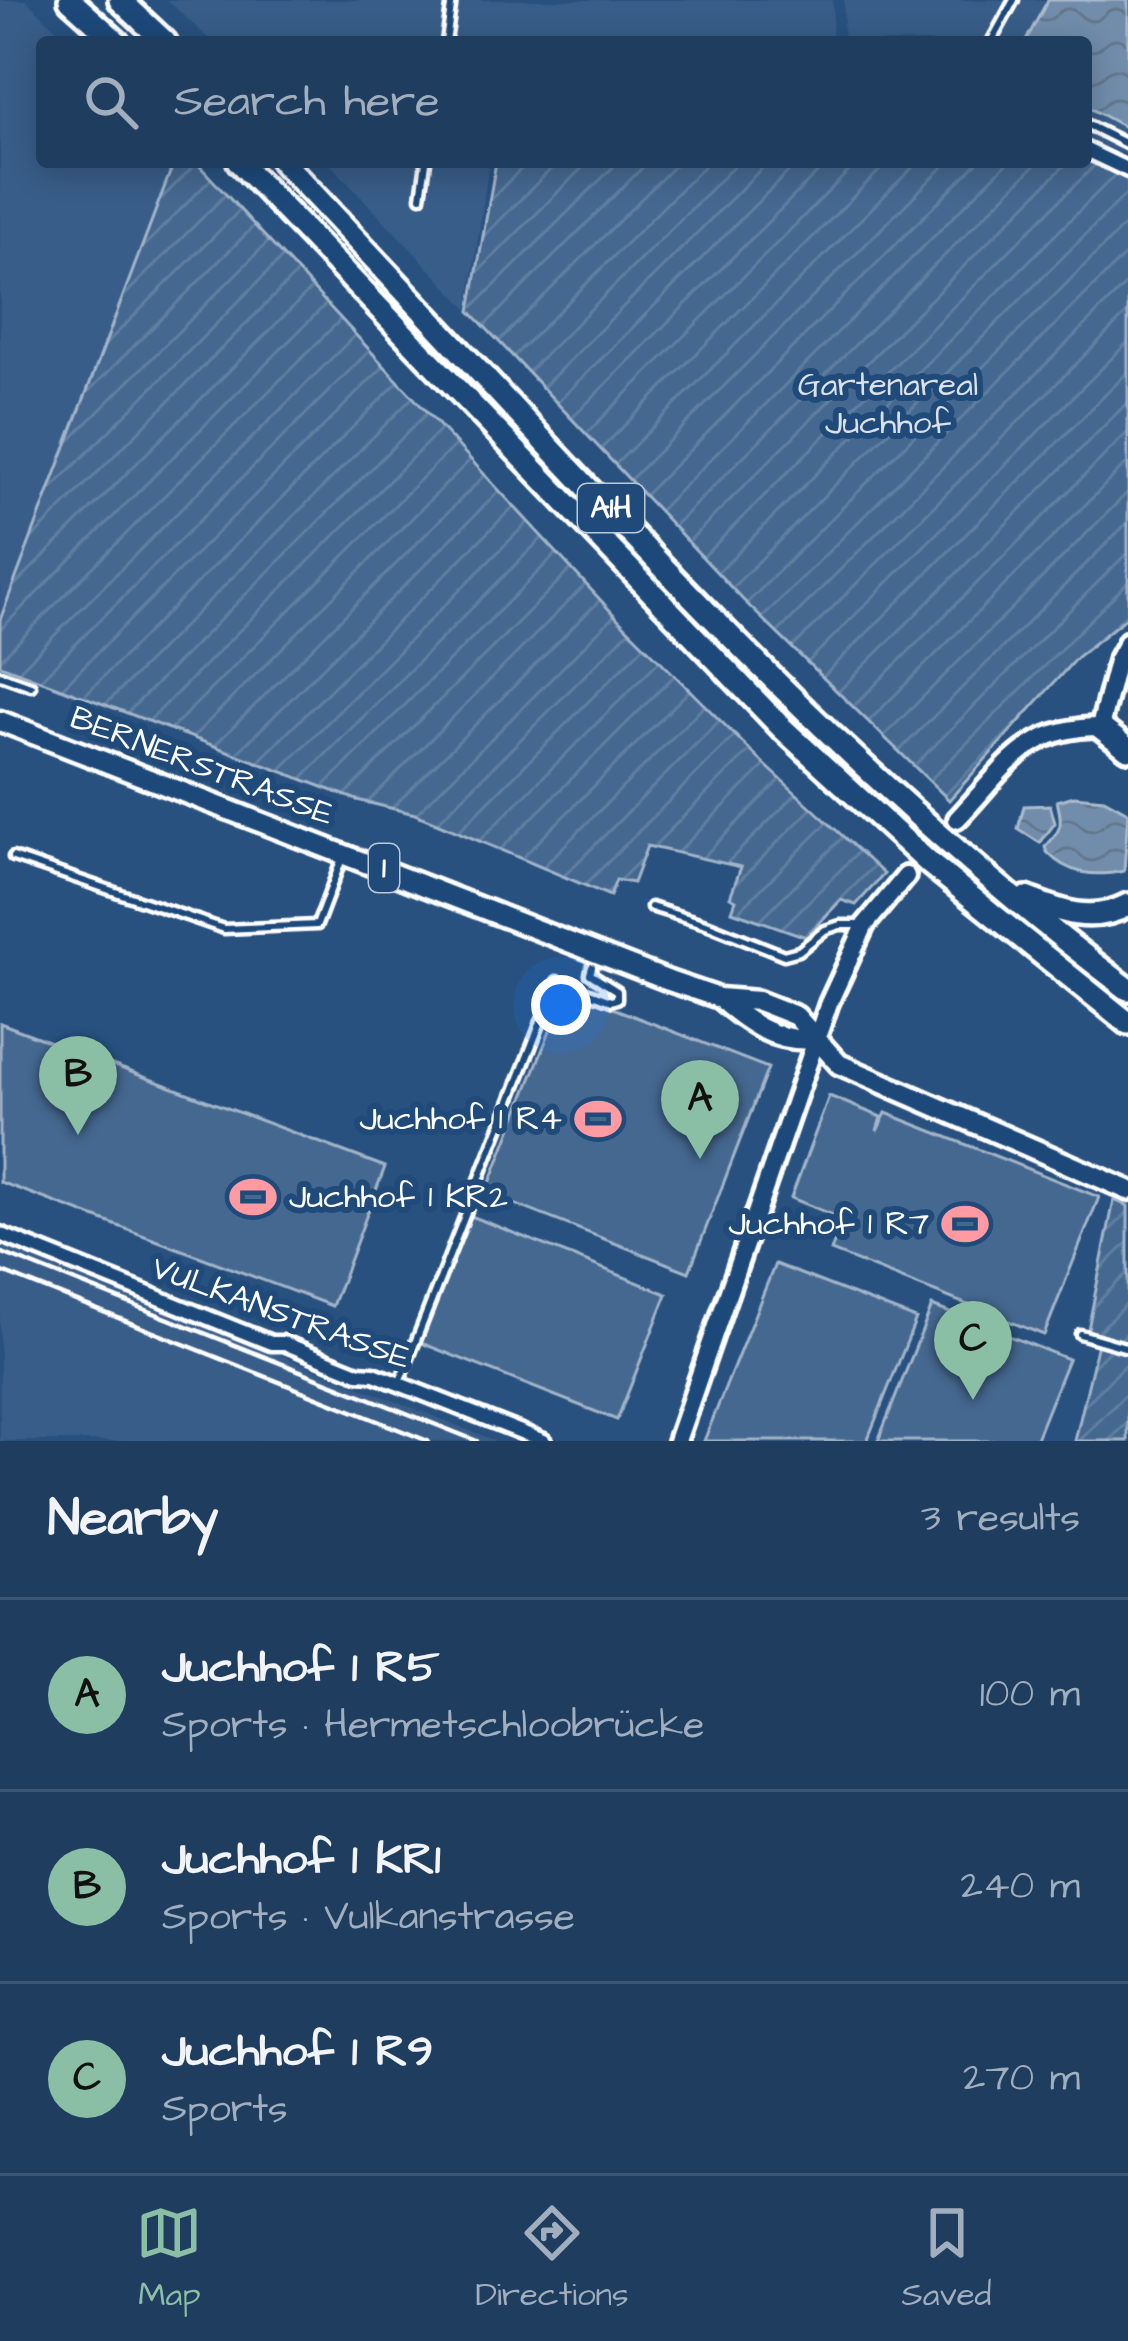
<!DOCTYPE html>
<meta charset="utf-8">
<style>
body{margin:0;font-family:"Architects Daughter",sans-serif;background:#2b4868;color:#f1f3f6}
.you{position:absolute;left:561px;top:1005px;width:42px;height:42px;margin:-30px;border:9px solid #fff;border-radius:50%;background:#1a73e8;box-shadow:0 0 0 18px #1a73e833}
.badge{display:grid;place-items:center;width:78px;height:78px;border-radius:50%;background:#8abfa5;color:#111;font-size:39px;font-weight:700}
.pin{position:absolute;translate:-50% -99px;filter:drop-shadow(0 3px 6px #0008)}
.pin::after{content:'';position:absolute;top:63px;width:42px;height:36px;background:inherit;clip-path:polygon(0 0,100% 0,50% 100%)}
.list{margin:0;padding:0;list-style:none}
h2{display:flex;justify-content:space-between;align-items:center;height:156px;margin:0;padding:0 48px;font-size:51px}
h2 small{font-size:39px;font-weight:400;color:#a1aebd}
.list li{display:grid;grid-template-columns:78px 1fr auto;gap:36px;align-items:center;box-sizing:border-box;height:192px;padding:0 48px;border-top:3px solid #3c5674}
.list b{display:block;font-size:45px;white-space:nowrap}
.list p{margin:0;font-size:39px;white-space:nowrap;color:#a1aebd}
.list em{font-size:39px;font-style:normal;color:#a1aebd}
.icon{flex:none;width:66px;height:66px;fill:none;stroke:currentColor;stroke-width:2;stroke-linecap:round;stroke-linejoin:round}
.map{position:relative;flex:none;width:1128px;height:1441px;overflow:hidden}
.search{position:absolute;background:#1e3d5f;box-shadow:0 6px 30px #0003;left:36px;right:36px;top:36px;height:132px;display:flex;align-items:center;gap:30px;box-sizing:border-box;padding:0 42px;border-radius:12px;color:#a1aebd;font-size:45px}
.sheet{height:732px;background:#1e3d5f}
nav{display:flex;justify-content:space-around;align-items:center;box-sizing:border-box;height:168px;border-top:3px solid #3c5674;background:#1e3d5f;font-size:33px;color:#a1aebd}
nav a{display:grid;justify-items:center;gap:6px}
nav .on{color:#8abfa5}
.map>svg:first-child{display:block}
.built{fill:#375d88}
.garden{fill:url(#garden-furrows);stroke:#a2b4c8;stroke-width:3}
.pitch{fill:#446890;stroke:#a2b4c8;stroke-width:3}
.water{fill:url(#water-waves);stroke:#aabbcd;stroke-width:3}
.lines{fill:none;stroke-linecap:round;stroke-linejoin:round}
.secondary-tunnel{stroke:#486b92;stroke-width:16;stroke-dasharray:16 8;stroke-linecap:butt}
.lane-casing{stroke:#fff;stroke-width:15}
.street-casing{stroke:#fff;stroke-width:21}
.secondary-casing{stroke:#fff;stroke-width:26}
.primary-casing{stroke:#fff;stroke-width:27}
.highway-casing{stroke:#fff;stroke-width:30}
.lane{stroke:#1f4a7a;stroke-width:6}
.street{stroke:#1f4a7a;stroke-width:12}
.secondary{stroke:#1f4a7a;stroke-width:16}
.primary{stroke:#1f4a7a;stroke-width:18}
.highway{stroke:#1f4a7a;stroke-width:21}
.rail{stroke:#fff;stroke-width:4.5}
.labels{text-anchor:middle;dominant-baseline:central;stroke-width:12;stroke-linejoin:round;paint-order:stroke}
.shield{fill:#1f4a7a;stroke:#bcc9d7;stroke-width:3}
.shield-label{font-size:30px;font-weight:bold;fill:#fff}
.park-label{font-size:33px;fill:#dae1e9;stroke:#1f4a7a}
.street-label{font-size:33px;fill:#fff;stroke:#1f4a7a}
.poi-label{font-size:33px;fill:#fff;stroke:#1f4a7a;text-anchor:end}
</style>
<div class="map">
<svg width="1128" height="1441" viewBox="0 0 1128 1441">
<defs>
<pattern id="garden-furrows" width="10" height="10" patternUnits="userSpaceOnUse" patternTransform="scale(3)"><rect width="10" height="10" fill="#446890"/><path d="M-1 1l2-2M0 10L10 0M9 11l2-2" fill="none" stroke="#607fa1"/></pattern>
<pattern id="water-waves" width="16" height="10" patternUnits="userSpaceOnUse" patternTransform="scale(3)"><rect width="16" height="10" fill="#718dab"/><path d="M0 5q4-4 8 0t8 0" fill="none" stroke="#64768a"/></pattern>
</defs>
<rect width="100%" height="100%" fill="#28517f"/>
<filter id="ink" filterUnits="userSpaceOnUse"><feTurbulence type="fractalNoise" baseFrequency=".00833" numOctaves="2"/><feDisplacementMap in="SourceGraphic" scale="24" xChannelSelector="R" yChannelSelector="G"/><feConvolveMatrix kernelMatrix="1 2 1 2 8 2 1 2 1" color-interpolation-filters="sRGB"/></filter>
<g filter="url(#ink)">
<path class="built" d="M0,0H26L70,42H42V162H174L0,620Z
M167,0H833L832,42H212Z
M844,0H1128V155L1086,139V42H843Z
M328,162H489L468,309Z
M0,1244L496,1441H0Z"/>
<path class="garden" d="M1086,159L1128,179V616L1077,657L949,800L743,600L470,311L496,162Z
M174,162H196L618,619L761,761L884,874L856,905L841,900L806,937L732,911L736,900L730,897L741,867L647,846L633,883L616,880L610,896L415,814L357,800L0,665V620Z
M1114,1200L1128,1206V1441H1075L1098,1343L1086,1339Z"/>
<path class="pitch" d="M566,990L768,1068L689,1272L486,1193Z
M0,1023L385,1167L332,1306L0,1182Z
M829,1096L881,1117L877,1131L886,1113L1099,1197L1044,1335L831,1251L843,1219L791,1198Z
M471,1216L667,1294L617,1420L421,1343Z
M775,1264L916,1319L867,1441H704Z
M932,1306L1068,1359L1035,1441H878Z"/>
<path class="water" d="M1048,0H1128V129L1086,106V42H1025Z
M1074,796L1104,799L1128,812L1124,871C1095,877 1068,875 1047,852L1045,847C1062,830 1063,824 1057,801Z
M1050,805L1055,823L1040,843L1018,829L1024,806Z"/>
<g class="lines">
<path class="secondary-tunnel" d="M906,876L957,819"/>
<defs>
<path id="lane" d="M446,42L452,0
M991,42L1014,0
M1086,124L1128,145
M421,197L426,162
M0,675L31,686
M13,857L224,929L317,925L343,856
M651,907L709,925L784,955L799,951L825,930L840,925H862
M1080,1334L1128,1348
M400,1381L557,981L611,1001L617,999V991L590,974L592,967"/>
<path id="street" d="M1086,150L1128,170
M0,1234L271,1343H284L358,1373L374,1374L544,1441"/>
<path id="secondary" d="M957,819C1005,769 1024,727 1100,727L1117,661L1128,641
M677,1441L829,1003L865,925L906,876"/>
<path id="primary" d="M0,721L669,981L719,998L758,1001L796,1016L839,1064L1128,1190
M719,998C748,1023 775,1043 815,1039"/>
<path id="highway" d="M70,0L117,42
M120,0L165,42
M239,162L781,727L930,864L1128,1023
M283,162C554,446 812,753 1128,989
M1100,727L1128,749
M1026,898C1061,912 1092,924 1128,905"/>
</defs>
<use href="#lane" class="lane-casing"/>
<use href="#street" class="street-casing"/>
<use href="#secondary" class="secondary-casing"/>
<use href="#primary" class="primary-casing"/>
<use href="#highway" class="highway-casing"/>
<use href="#lane" class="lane"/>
<use href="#street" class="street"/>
<use href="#secondary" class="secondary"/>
<use href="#primary" class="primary"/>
<use href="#highway" class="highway"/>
<path class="rail" d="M0,1252L477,1441
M0,1271L428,1441"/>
</g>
</g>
<defs>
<symbol id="stadium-bare" viewBox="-9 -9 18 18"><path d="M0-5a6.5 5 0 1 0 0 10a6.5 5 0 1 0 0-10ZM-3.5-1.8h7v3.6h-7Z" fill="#ff9aa2" stroke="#1f4a7a" stroke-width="2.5" paint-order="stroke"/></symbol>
</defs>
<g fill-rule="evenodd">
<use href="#stadium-bare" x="565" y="1086" width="66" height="66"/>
<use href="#stadium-bare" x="220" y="1164" width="66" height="66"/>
<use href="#stadium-bare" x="932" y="1191" width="66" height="66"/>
</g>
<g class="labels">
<g class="shield">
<rect x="578" y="484" width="66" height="48" rx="9"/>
<rect x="369" y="844" width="30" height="48" rx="9"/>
</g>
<g class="shield-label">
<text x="611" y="508">A1H</text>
<text x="384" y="868">1</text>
</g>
<g class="park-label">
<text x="888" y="385">Gartenareal<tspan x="888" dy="38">Juchhof</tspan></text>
</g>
<g class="street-label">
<text transform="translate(202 766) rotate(21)">BERNERSTRASSE</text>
<text transform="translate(281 1313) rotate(20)">VULKANSTRASSE</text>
</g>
<g class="poi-label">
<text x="562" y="1119">Juchhof 1 R4</text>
<text x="289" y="1197" text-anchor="start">Juchhof 1 KR2</text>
<text x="929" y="1224">Juchhof 1 R7</text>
</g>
</g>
</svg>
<div class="you"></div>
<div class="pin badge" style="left:700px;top:1159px">A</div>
<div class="pin badge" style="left:78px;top:1135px">B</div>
<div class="pin badge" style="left:973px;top:1400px">C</div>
<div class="search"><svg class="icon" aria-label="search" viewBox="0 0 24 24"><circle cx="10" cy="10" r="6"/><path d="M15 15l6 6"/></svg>Search here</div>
</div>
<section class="sheet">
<h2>Nearby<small>3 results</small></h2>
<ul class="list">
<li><span class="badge">A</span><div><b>Juchhof 1 R5</b><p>Sports · Hermetschloobrücke</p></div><em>100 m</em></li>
<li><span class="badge">B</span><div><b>Juchhof 1 KR1</b><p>Sports · Vulkanstrasse</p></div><em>240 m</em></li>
<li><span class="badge">C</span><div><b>Juchhof 1 R9</b><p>Sports</p></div><em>270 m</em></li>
</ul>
</section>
<nav>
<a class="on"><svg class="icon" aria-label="map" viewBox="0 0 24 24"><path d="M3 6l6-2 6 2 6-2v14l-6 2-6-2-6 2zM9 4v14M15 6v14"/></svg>Map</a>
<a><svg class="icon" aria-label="directions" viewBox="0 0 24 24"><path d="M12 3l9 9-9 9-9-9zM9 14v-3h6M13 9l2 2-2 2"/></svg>Directions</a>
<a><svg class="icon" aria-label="saved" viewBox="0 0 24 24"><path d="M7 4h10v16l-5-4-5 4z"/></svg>Saved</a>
</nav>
